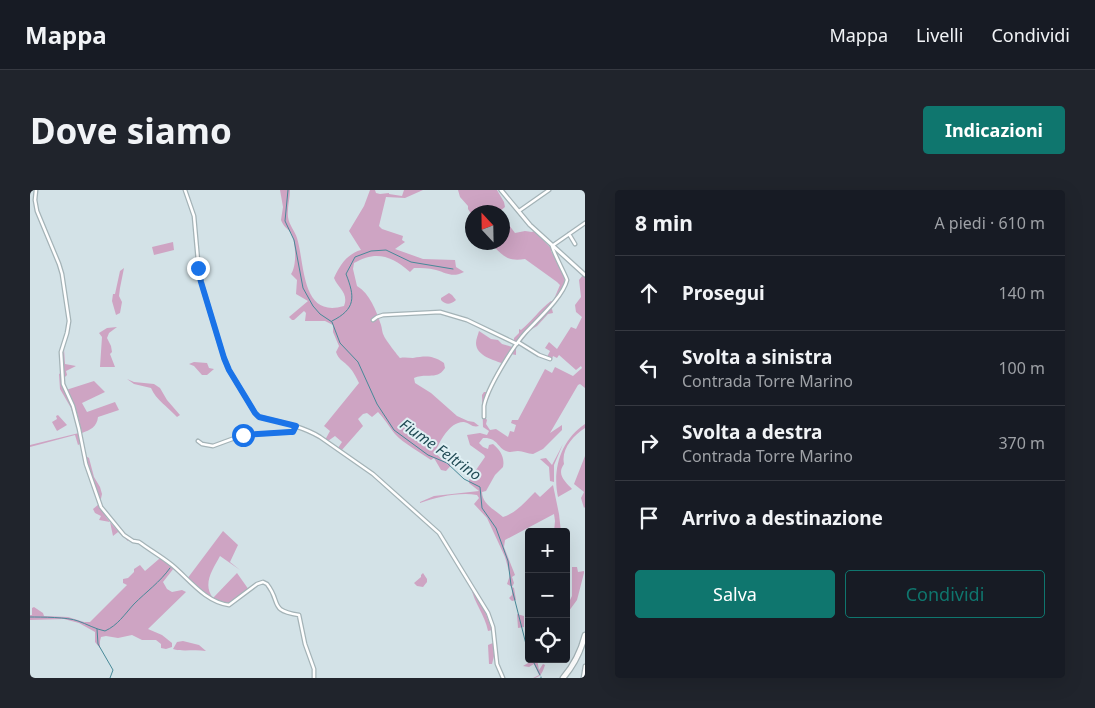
<!DOCTYPE html>
<html lang="it">
<meta charset="utf-8">
<style>
body{margin:0;font-family:"Noto Sans",sans-serif;background:#20242c;color:#f1f3f6}
.controls{position:absolute;right:15px;bottom:15px;display:grid;overflow:hidden;border-radius:5px;box-shadow:0 5px 20px #0002}
.controls button{width:45px;height:45px;display:grid;place-items:center;padding:0;border:0;border-bottom:1px solid #363941;background:#171b24;color:#f1f3f6;font:25px sans-serif}
.compass{position:absolute;left:435px;top:15px;width:45px;height:45px;border-radius:50%;background:#171b24;box-shadow:0 5px 20px #0002;rotate:338deg}
.stop{position:absolute;width:15px;height:15px;margin:-11px;border:4px solid #1a73e8;border-radius:50%;background:#fff}
.stop.end{background:#1a73e8;border-color:#fff;box-shadow:0 1px 5px #0008}
.list{margin:0;padding:0;list-style:none}
h2{display:flex;justify-content:space-between;align-items:center;height:65px;margin:0;padding:0 20px;font-size:21px}
h2 small{font-size:16px;font-weight:400;color:#9ea1a6}
.list li{display:grid;grid-template-columns:32px 1fr auto;gap:15px;align-items:center;box-sizing:border-box;height:75px;padding:0 20px;border-top:1px solid #363941}
.list b{display:block;font-size:19px;white-space:nowrap}
.list p{margin:0;font-size:16px;white-space:nowrap;color:#9ea1a6}
.list em{font-size:16px;font-style:normal;color:#9ea1a6}
.actions{display:flex;gap:10px;padding:15px 20px}
.actions a{flex:1;padding:11px 0;border:1px solid #0f766e;border-radius:5px;text-align:center;font-size:18px;color:#0f766e}
.actions .main{background:#0f766e;color:#fff}
.icon{flex:none;width:28px;height:28px;fill:none;stroke:currentColor;stroke-width:2;stroke-linecap:round;stroke-linejoin:round}
.map{position:relative;flex:none;width:555px;height:488px;overflow:hidden;border-radius:5px}
header{display:flex;align-items:center;gap:30px;box-sizing:border-box;height:70px;padding:0 25px;background:#171b24;border-bottom:1px solid #363941}
header strong{font-size:24px}
nav{display:flex;gap:28px;margin-inline-start:auto;font-size:18px}
.intro{display:flex;align-items:center;justify-content:space-between;box-sizing:border-box;height:120px;padding:0 30px}
h1{margin:0;font-size:35px}
.button{padding:12px 22px;border-radius:5px;background:#0f766e;color:#fff;font-size:18px;font-weight:700}
main{display:flex;gap:30px;padding:0 30px}
aside{flex:1;background:#171b24;border-radius:5px;box-shadow:0 5px 20px #0002}
.map>svg:first-child{display:block}
.green{fill:#cea4c3}
.lines{fill:none;stroke-linecap:round;stroke-linejoin:round}
.stream{stroke:#478998;stroke-width:1}
.minor-casing{stroke:#a4b3b7;stroke-width:5}
.tertiary-casing{stroke:#a4b3b7;stroke-width:5.5}
.primary-casing{stroke:#a4b3b7;stroke-width:7}
.minor{stroke:#fff;stroke-width:2.5}
.tertiary{stroke:#fff;stroke-width:3}
.primary{stroke:#fff;stroke-width:4.5}
.route{stroke:#1a73e8;stroke-width:6}
.labels{text-anchor:middle;dominant-baseline:central;stroke-width:4;stroke-linejoin:round;paint-order:stroke}
.water-label{font-size:15px;font-style:italic;fill:#204a54;stroke:#e0f0f4}
</style>
<header>
<strong>Mappa</strong>
<nav><a>Mappa</a><a>Livelli</a><a>Condividi</a></nav>
</header>
<div class="intro"><h1>Dove siamo</h1><a class="button">Indicazioni</a></div>
<main>
<div class="map">
<svg width="555" height="488" viewBox="0 0 555 488">
<rect width="100%" height="100%" fill="#d3e2e7"/>
<path class="green" d="M250,0H260C260,9 257,18 258,27C259,35 265,41 267,48C275,74 271,129 314,116C319,103 308,98 304,88C310,75 317,64 331,60L319,41L334,16L340,0H345L346,3L350,4L359,3V4L372,6L374,0H393L375,8L356,7L349,36L352,39L373,46L372,50L375,52L365,59L393,69L425,70L426,77L434,82C422,88 417,83 406,80C398,78 392,78 384,78L380,82C362,66 346,60 324,73L323,79L327,96C340,104 346,120 351,135C352,138 352,143 354,146C355,149 368,166 370,168C375,167 379,168 383,168C396,166 402,165 414,173L415,178C407,191 396,182 384,188L385,193L401,203L427,226L438,231L444,232L449,236C442,238 440,233 434,232C420,231 409,252 405,263L414,271L424,272L416,281L411,280L404,268L401,270C391,263 373,253 365,244C359,237 355,229 348,222L342,227L337,223L333,224L328,229L333,236L311,261L308,258L312,252L305,246L298,251L295,250L300,241L294,236L329,193C326,187 322,179 317,175C312,170 309,170 306,162L309,156L303,142V135L295,131H275L276,123L274,121L264,130H262L259,127L278,111L266,104L267,90L261,84C267,76 266,52 261,43C257,38 253,36 251,30L253,17Z
M428,0H467L474,12L475,17L469,22H442V25L438,19V16L430,7Z
M473,27L485,43L495,41L502,42L504,41L522,59L521,61L535,86L534,95L524,109L530,95L527,92L495,69C476,72 473,65 460,53L472,52Z
M143,52L144,60L124,65L122,57Z
M94,78L90,98L89,106L92,112L90,123L86,125L82,111L83,104H85L90,81Z
M553,85L555,87V198L550,194L548,195L520,243L532,235V240L513,259L503,264C498,264 493,261 488,261C483,261 481,263 476,261C467,257 467,247 453,248L449,253L453,257L458,259L459,255L463,254C470,260 475,267 473,277L465,285L456,301L452,302C452,314 465,320 473,327C486,323 495,312 505,302L510,307L523,295L529,324L531,342H524L525,331L524,324L475,350L474,357L485,385L482,387L484,393L482,397L484,398L486,410L482,411L479,408L482,405V397L477,394L480,385L475,367L457,328L444,314L449,308L447,305C429,302 407,307 390,313V312L404,306L449,301L439,293V290L455,267L454,265L440,255L437,245L450,243L457,245L459,241L453,237L452,205L454,202H457L460,205L456,213L454,226L457,230L456,234L460,240L466,239L478,247L480,241L484,242L486,235L481,233L482,230H488L515,179L522,183L525,177L543,186L552,178L551,176L546,180L529,165L527,168L523,166L522,169L517,167L520,161L515,158L519,152L527,159L541,137L546,139L552,127L546,122L545,115L551,107L549,90Z
M419,103L422,105L426,110C420,115 416,115 411,110V108Z
M521,111L523,112L521,115L523,123L518,124L507,136L499,141L491,152L490,151L488,153L484,151V148L489,143V139L491,140C502,131 510,119 521,111Z
M87,137L79,143L77,148L81,156L82,162L80,164L85,177H70L72,147L69,143L77,138Z
M449,141L461,149L468,150L472,154L486,158V165L481,164L474,174C464,170 446,166 446,153C446,149 448,145 449,141Z
M34,159L35,174L46,176L36,181L37,185L33,189V164Z
M164,172L177,173L179,178L184,179L177,185H172L164,176L159,174Z
M31,183C33,196 38,206 43,218C48,229 49,242 50,254L48,255L45,245L0,257V255L49,243L41,218L30,199L29,184Z
M97,189L104,192L124,194L130,198L137,210L150,225L147,227C138,217 126,210 121,198L104,194Z
M64,191L75,202L52,213L57,222L85,212L89,220L68,227C67,237 60,240 52,243L47,223L36,200Z
M28,225L37,235L27,241L22,232L27,229L26,226Z
M555,234V238C543,246 531,259 534,274C526,285 536,292 542,299L528,307C522,279 531,250 555,234Z
M533,254L524,275V292L520,291L519,277L510,269L516,268L522,275Z
M54,265L59,268L64,287L70,297L72,304L70,313Z
M555,266V317L554,318L551,308L554,302L544,294Z
M69,314C74,326 87,343 99,349L98,351L88,342L83,346L80,332L69,330L71,326L65,323L63,319Z
M193,341L208,355L200,372L210,380L190,366C183,379 172,394 183,408L207,383L219,400L199,415C183,410 171,400 157,389Z
M129,367L144,378L133,392L137,399L142,402L152,400L156,402L118,439L132,445L142,453V457L136,459L131,458V454L126,450H112L102,445L88,448L76,446L71,447L70,451V458L65,452V442L49,433L34,429L0,430V425H2V418L4,417L13,423L14,426L38,427L54,432H60L97,395L93,393V389L98,388L104,382V379L110,375L115,381L129,369Z
M542,377H547L548,382L554,381V383L547,410L536,425V418L542,406Z
M393,383L397,389V392L393,397L387,396L384,393L391,387V385Z
M441,397L454,419L462,440L458,441C455,425 444,413 441,397Z
M487,424L494,426V437L488,438Z
M153,451L169,455L176,461C165,459 152,462 143,459L147,452Z
M463,453L464,466L462,474H459L458,455Z
M505,469H507L509,480L513,474L515,475C513,481 511,488 503,488L509,485L504,474L499,477L493,476Z"/>
<g class="lines">
<path class="stream" d="M258,0L255,31L264,50L273,98L283,116L290,124L302,132L310,153L328,172L347,214L364,240L398,265L417,273L434,289L450,297L452,318L466,338L478,371L481,395L499,466
M302,131C326,119 325,107 316,84L325,67L341,61L356,60L381,72L423,79
M0,427C11,427 38,427 48,431C57,434 65,439 75,441C88,435 94,425 104,414C116,402 130,392 140,378
M67,439L68,454L83,480L80,488
M503,471L510,485
M511,487V488"/>
<defs>
<path id="minor" d="M6,0L5,10L7,21L29,74L32,84L39,131L37,143L31,162L33,194L43,216L49,239L56,274L71,317L94,345L103,351L109,352C120,360 132,367 142,375C159,389 175,412 199,415L227,394L233,392L237,394C252,413 238,420 269,425L275,454L284,479V488
M155,0L164,26L169,82L171,92L194,168L199,180L225,223L229,227C250,232 272,236 290,247L343,284L409,343L458,423L463,437L467,474L473,488
M489,21L519,0
M539,44L545,54
M343,130L347,127L353,125L410,122L437,130L487,154
M488,152L509,165L520,169
M454,227C454,224 454,219 454,216C457,198 484,155 496,142C508,129 533,107 537,90C537,88 524,64 522,56L555,33
M168,251L172,254L183,256L213,245L260,242L263,241L266,236
M553,488L555,476"/>
<path id="tertiary" d="M471,0L500,35L555,85"/>
<path id="primary" d="M533,488C544,475 551,461 555,445"/>
</defs>
<use href="#minor" class="minor-casing"/>
<use href="#tertiary" class="tertiary-casing"/>
<use href="#primary" class="primary-casing"/>
<use href="#minor" class="minor"/>
<use href="#tertiary" class="tertiary"/>
<use href="#primary" class="primary"/>
</g>
<g class="lines">
<path class="route" d="M168,78L171,92L194,168L199,180L225,223L229,227L266,236L263,242H260L213,245"/>
</g>
<g class="labels">
<g class="water-label">
<text transform="translate(411 259) rotate(35)">Fiume Feltrino</text>
</g>
</g>
</svg>
<div class="controls">
<button>+</button>
<button>−</button>
<button><svg class="icon" aria-label="locate" viewBox="0 0 24 24"><circle cx="12" cy="12" r="6"/><path d="M12 2v4M12 18v4M2 12h4M18 12h4"/></svg></button>
</div>
<svg class="compass" viewBox="-18 -18 36 36"><path d="M0-13l5 13h-10z" fill="#e53935"/><path d="M0 13l5-13h-10z" fill="#9ea1a6"/></svg>
<div class="stop" style="left:213px;top:245px"></div>
<div class="stop end" style="left:168px;top:78px"></div>
</div>
<aside>
<h2>8 min<small>A piedi · 610 m</small></h2>
<ul class="list">
<li><svg class="icon" aria-label="ahead" viewBox="0 0 24 24"><path d="M12 20V5M6 11l6-6 6 6"/></svg><div><b>Prosegui</b></div><em>140 m</em></li>
<li><svg class="icon" aria-label="left" viewBox="0 0 24 24"><path d="M17 20v-9H6M10 6l-5 5 5 5"/></svg><div><b>Svolta a sinistra</b><p>Contrada Torre Marino</p></div><em>100 m</em></li>
<li><svg class="icon" aria-label="right" viewBox="0 0 24 24"><path d="M7 20v-9h11M14 6l5 5-5 5"/></svg><div><b>Svolta a destra</b><p>Contrada Torre Marino</p></div><em>370 m</em></li>
<li><svg class="icon" aria-label="arrive" viewBox="0 0 24 24"><path d="M6 21V4h12l-3 4 3 4H6"/></svg><div><b>Arrivo a destinazione</b></div></li>
</ul>
<div class="actions"><a class="main">Salva</a><a>Condividi</a></div>
</aside>
</main>
